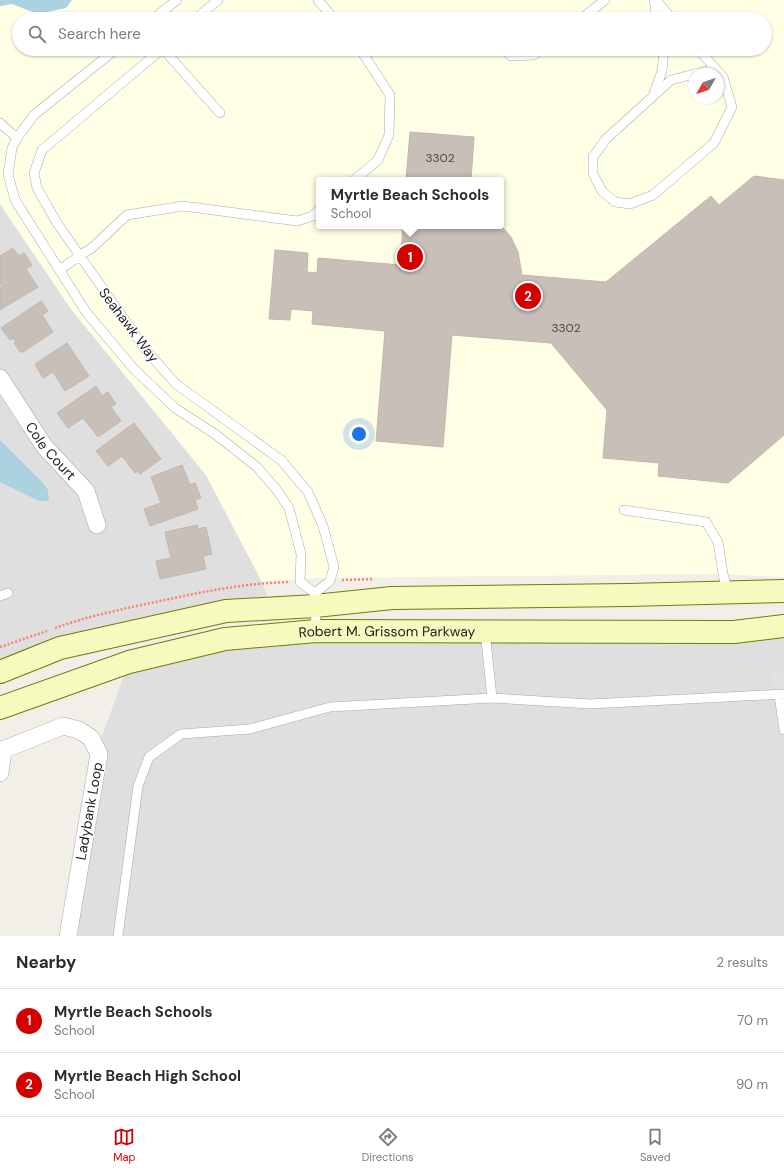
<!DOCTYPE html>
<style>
body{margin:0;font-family:"DM Sans",sans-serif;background:#f7f7f7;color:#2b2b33}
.compass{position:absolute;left:688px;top:68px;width:36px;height:36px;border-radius:50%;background:#fff;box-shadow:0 1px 3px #0004;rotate:230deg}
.you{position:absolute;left:359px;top:434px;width:14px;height:14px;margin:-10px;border:3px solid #fff;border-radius:50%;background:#1a73e8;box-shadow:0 0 0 6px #1a73e833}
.badge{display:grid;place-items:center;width:26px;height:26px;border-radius:50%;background:#d40000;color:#fff;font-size:13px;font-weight:700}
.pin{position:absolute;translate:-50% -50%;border:2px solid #fff;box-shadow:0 1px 4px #0006}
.popup{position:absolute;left:316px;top:177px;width:188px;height:52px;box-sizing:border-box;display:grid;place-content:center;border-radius:4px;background:#fff;filter:drop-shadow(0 1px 3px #0005);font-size:13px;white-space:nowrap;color:#7c7c81}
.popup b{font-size:15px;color:#2b2b33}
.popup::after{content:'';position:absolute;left:50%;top:100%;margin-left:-8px;border:8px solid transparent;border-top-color:#fff}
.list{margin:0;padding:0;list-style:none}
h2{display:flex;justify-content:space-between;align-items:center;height:52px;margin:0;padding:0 16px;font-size:17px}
h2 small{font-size:13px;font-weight:400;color:#7c7c81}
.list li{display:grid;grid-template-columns:26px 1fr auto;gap:12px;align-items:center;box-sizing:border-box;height:64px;padding:0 16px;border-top:1px solid #e1e1e2}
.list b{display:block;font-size:15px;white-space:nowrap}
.list p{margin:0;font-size:13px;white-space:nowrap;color:#7c7c81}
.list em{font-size:13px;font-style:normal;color:#7c7c81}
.icon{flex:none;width:22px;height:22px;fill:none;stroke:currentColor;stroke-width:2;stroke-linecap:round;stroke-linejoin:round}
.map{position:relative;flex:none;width:784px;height:936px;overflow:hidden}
.search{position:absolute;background:#fff;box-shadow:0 1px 3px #0004;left:12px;right:12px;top:12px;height:44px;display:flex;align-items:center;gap:10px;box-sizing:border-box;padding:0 14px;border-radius:22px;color:#7c7c81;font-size:15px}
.sheet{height:180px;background:#fff}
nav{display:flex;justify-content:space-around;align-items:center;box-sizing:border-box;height:56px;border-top:1px solid #e1e1e2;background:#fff;font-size:11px;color:#7c7c81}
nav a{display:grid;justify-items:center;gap:2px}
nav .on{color:#d40000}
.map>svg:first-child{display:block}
.residential{fill:#e0dfdf}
.education{fill:#ffffe5;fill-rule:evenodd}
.parking{fill:#e2e2e2}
.water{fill:#aad3df}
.building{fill:#c7bfb8;stroke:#c4b6ab}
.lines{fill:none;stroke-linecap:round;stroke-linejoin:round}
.service-casing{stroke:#a9a9a9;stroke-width:10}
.minor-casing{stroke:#a9a9a9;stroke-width:18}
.secondary-casing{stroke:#707d05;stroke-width:24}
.path{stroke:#fa8072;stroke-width:2.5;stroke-dasharray:2 2;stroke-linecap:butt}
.service{stroke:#fff;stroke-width:9}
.minor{stroke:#fff;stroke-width:17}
.secondary{stroke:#f7fabf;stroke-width:22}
.labels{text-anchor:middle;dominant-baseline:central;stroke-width:3;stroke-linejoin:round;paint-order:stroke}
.number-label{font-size:12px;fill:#4b4948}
.street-label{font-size:14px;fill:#222;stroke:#fff}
</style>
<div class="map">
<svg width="784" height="936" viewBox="0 0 784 936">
<rect width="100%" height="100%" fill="#f2efe9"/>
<path class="residential" d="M0,204L71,309L206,475L262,582L272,608L0,672Z
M784,626V936H63L90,769L129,662L225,639Z"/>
<path class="education" d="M0,0H784V577L723,574L318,578L262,582L206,475L71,309L0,204ZM19,19H765V49H19ZM694,74H718V98H694ZM319,180H501V226H319Z"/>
<path class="parking" d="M784,671V745L772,672Z"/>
<path class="water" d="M0,0H72L66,8L38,14L12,4L0,6Z
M0,440L42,482L48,490L49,501H39L0,482Z"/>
<path class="building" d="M410,132L474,137L471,180H406Z
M754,176L784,180V435L728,483L658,476L659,463L603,458L607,410L551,343L452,335L443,447L376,441L385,331L312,324L313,311L291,309L290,320L269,319L275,250L308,253L307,272L317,273L318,258L400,265L403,226L501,225L511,237L518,252L522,275L606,282L711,196L719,205Z
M13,248L19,256L24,253L32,265L26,269L38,287L0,310V288L2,286L0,283V256Z
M41,301L48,311L42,315L53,332L23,352H20L14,343L16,342L13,338L10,340L1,328Z
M67,343L89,376L65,391L53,372L43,378L35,364Z
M96,386L102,396L108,392L116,404L111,407L121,421L98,437L83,418L68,428L57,413Z
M134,423L161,459L140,474L138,471L135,473L122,456L108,466L96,451Z
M182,465L190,485L195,483L201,498L195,500L198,509L150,526L144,509L161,503L151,477Z
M197,525L198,529L206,527L212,554L203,556L206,569L160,579L156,561L171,558L165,532Z"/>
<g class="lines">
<defs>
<path id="service" d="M318,0L334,19
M654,0L657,19
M656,0L672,19
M153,19L177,0
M195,19L218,0
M581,19L605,0
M116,49L34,115L17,138L12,148L8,174L15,200L86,312L133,368L175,408L215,434L257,467L276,489L289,508L301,554L300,582L315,593
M162,49L42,150L34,173L37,188L57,223L145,349L176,384L281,460L308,492L323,526L334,567L330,581L315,593L316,631
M163,49L220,113
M504,49L511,56L534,55L541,49
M365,55L375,49
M694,74L671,80L606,139L593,157V174L602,191L615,202L630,204L653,195L714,143L732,107L723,77L698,49
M694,74L715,69
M653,96L662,71L664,49
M0,123L17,138
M354,180L378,160L389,135L390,95L360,49
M59,270L93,247L127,215L183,206L297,221L313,216L319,210
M624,510L706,522L718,542L723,574L728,593
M0,596L8,593
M485,631L492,698
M779,695L784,730
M118,936L138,786L149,757L181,734L250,729L330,707L492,698L590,704L784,694"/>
<g id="minor">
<path id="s1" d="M0,378L44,446L86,491L97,525"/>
<path d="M0,751L63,726L79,730L91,738L99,754L68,936"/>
<path d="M0,773L3,749"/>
</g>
<g id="secondary">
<path d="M0,672L60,648L226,611L315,606L392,598L628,595L784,591"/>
<path id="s2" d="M0,708L129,662L225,639L316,631L734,632L784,626"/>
</g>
</defs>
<use href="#service" class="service-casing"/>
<use href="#minor" class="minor-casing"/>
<use href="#secondary" class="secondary-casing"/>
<path class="path" d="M342,580L373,579
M55,628C91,615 128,608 165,600C206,591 247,583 289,582
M0,647L47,631"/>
<use href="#service" class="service"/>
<use href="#minor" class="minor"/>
<use href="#secondary" class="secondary"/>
</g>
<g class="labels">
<g class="number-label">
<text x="440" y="158">3302</text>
<text x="566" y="328">3302</text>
</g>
<g class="street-label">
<text transform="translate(129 325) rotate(53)">Seahawk Way</text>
<text stroke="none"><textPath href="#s1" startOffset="89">Cole Court</textPath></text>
<text stroke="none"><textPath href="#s2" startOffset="398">Robert M. Grissom Parkway</textPath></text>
<text transform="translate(89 811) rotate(-80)">Ladybank Loop</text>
</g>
</g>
</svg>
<svg class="compass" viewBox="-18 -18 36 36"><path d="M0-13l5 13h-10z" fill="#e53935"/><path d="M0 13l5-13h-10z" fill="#7c7c81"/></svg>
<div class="you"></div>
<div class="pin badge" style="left:410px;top:257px">1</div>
<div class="popup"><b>Myrtle Beach Schools</b>School</div>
<div class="pin badge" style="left:528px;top:296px">2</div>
<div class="search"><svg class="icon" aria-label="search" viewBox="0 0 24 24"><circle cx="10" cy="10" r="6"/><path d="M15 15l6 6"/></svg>Search here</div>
</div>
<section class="sheet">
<h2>Nearby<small>2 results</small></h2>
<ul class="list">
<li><span class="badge">1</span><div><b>Myrtle Beach Schools</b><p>School</p></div><em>70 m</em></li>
<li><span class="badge">2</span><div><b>Myrtle Beach High School</b><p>School</p></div><em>90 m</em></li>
</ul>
</section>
<nav>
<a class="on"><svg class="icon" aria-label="map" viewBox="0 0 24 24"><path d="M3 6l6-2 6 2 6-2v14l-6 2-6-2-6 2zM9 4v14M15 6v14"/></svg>Map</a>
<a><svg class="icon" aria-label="directions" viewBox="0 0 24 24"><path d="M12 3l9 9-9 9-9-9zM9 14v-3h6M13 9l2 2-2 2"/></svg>Directions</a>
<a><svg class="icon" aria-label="saved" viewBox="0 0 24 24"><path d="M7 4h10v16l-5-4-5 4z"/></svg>Saved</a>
</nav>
